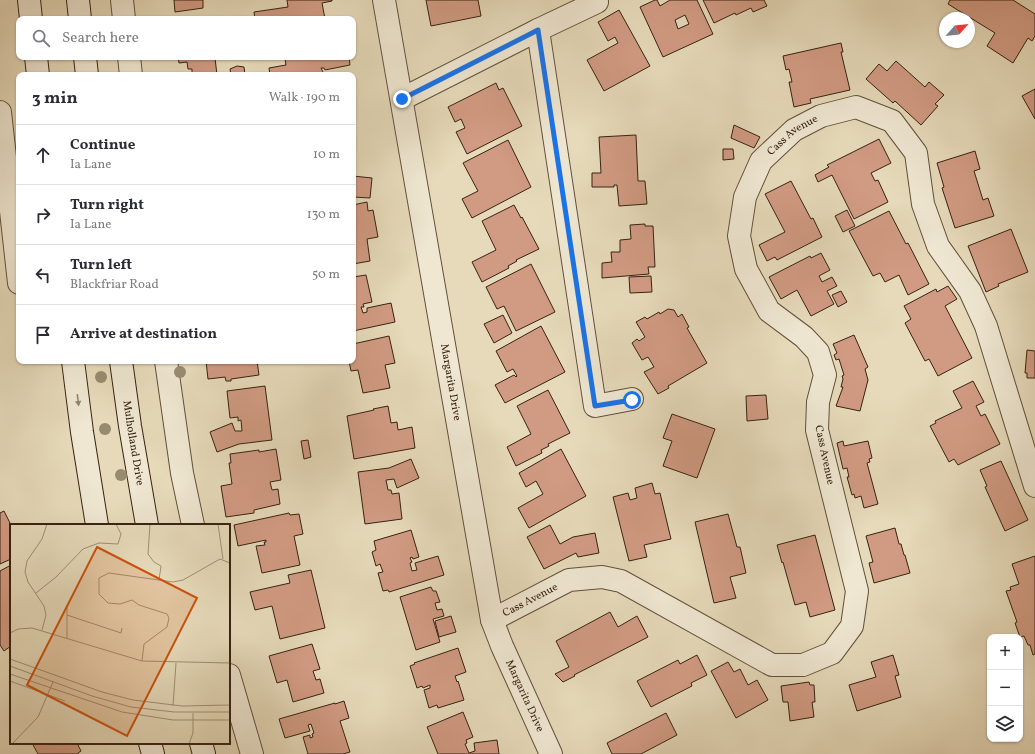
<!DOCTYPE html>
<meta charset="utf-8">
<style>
body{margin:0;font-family:Vollkorn,serif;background:#f2f2f3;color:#2b2b33}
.controls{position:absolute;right:12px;bottom:12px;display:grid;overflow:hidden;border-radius:8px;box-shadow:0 1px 3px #0004}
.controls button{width:36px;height:36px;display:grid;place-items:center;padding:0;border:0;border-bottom:1px solid #e1e1e2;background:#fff;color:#2b2b33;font:20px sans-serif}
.compass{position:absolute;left:939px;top:12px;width:36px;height:36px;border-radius:50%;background:#fff;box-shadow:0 1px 3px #0004;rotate:63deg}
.stop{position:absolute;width:12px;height:12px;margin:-9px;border:3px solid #1a73e8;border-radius:50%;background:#fff}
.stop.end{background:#1a73e8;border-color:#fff;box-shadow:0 1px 4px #0008}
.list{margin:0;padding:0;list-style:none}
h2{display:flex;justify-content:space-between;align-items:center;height:52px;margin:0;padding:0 16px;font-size:17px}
h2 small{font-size:13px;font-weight:400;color:#7c7c81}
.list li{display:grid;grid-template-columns:26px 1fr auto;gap:12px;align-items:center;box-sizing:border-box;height:60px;padding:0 16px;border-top:1px solid #e1e1e2}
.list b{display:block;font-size:15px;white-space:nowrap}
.list p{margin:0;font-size:13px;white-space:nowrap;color:#7c7c81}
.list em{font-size:13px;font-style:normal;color:#7c7c81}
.icon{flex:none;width:22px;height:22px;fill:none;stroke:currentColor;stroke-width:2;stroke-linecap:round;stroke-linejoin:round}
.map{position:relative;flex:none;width:1035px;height:754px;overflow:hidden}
.search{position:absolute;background:#fff;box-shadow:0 1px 3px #0004;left:16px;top:16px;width:340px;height:44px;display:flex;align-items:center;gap:10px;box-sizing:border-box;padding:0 14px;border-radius:8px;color:#7c7c81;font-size:15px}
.panel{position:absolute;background:#fff;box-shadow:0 1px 3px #0004;left:16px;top:72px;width:340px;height:292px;border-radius:8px}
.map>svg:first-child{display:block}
.building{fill:#d19b83;stroke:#372211;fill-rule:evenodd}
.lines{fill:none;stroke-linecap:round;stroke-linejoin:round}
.street-casing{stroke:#63503b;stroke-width:24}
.secondary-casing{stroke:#372211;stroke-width:24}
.street{stroke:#efe7d2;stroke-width:22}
.secondary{stroke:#efe7d2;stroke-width:22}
.tree{fill:#978b6f}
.oneway{fill:#938472}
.route{stroke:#1a73e8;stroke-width:5}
.labels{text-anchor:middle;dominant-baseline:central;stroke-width:3.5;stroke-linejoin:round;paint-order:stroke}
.street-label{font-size:11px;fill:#372211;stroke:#efe7d2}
.inset-road{fill:none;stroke:#a09076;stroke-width:1}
.view{fill:#cd510d;fill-opacity:0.15;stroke:#cd510d;stroke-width:2}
.inset-edge{fill:none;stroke:#372211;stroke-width:2}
</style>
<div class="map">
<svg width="1035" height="754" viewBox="0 0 1035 754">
<rect width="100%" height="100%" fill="#e6daba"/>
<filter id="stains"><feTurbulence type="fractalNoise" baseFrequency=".005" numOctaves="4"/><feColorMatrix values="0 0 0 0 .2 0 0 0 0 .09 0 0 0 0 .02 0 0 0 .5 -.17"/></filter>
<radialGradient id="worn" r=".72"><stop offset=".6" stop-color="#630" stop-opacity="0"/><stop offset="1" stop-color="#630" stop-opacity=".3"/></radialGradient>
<path class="building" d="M174,0H203V8L175,12Z
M287,0H332V1L322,3L325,19H255L254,12L288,7Z
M426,0H478L481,16L431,26Z
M655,0H657L660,6L670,0H697L713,34L663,57L640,7ZM685,15L689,24L678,29L675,20Z
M703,0H764L767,6L753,12L751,8L736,15L735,13L714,23Z
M950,0H1013L1035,14V36L1032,41L1028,38L1013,63L987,46L995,33L948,4Z
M619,10L650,66L604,91L587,60L618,43L615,37L608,41L598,22Z
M841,43L843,52H841L850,90L810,99L811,103L794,107L789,82H792L789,69L786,70L783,56Z
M178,57H217L215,58L217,75H192V69H188L187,62L179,63Z
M290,57H349L350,65L325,70L324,68H321L324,74L333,73L334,75H270L269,68L286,65L285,59Z
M896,61L925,87L929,82L944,95L935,104L938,106L921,125L895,101L893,103L866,79L879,64L887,71Z
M237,66L244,67L245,75H231L230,69Z
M496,83L499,90L503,88L522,126L467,154L456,132L465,128L461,119L455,122L448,107Z
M1035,89V119L1022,96Z
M734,125L760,137L754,148L731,138Z
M636,135L638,181H645L647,204L619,206L617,185H614V187H592V173H601L599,137Z
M879,139L891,163L871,173L875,181L878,180L888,202L854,219L832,175L818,182L815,175L829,167L827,165Z
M508,140L531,187L472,218L462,199L478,191L463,163Z
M723,149H733L734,159L723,160Z
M975,151L980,169L974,171L983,200L988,198L994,216L955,228L942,188L944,187L937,163Z
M353,176L372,178L370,198L353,197Z
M791,181L811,219L813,218L822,237L777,260L775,257L767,261L759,245L785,232L765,194Z
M367,202L368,211L373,210L378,237L367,239L370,261L353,264V205Z
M514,205L521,218L522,217L539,249L516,260L517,261L508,266L509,268L482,282L472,262L496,250L482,221Z
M847,210L855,226L843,232L835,216Z
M889,211L906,244L908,243L929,284L908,295L899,275L885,282L880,273L873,276L849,231Z
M645,224V226H653L655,267H648L649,274L602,278V263L612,262L611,252H620V240L631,239L630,225Z
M1011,229L1028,272L998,284L999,286L986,292L968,246Z
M821,253L830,270L819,276L822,282L832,277L837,286L827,291L834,304L811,316L797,290L781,299L769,277L810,256L811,258Z
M531,264L555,312L516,331L504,306L497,309L486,287Z
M366,275L372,302L363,304L364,307H361L363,313L367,312V308L391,303L395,322L353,331V277Z
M651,276L652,292L630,293L629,277Z
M948,286L957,299L945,306L972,358L938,376L929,359L925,361L905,323L911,319L904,306L936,289L937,292Z
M841,291L847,302L838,307L832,295Z
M668,309L674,310L678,317L682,314L689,327L687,328L707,363L668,386L669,388L658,394L644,372L654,367L648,357L642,360L632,343L637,339L639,341L645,337L636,322L645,317L647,319L659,312L660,314Z
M503,315L512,333L494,343L484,324Z
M541,326L565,372L505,403L495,385L514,375L516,377L517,376L513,369L507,372L496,351Z
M854,335L868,367L865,369L868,380L860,411L836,406L843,387H841L843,379L842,376L844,375L839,359L836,360L834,355L837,353L833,344Z
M389,336L395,363L385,365L390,388L363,393L358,370L351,371L349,361H353V344Z
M1027,350L1035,351V378H1027V373H1025Z
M206,361H257L259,375L231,379V381H226L225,377L208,379Z
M973,381L984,402L976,406L981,416L985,414L1000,444L958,465L954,459L949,462L930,426L936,423L935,421L962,408L953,391Z
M265,386L272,440L239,444L217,452L210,432L232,423L235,431H242L241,420L238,421V417L230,418L227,391Z
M548,390L570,433L548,444L549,446L541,450L542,453L516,466L507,447L531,434L517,406Z
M766,395L768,419L747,421L746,396Z
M388,406L391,423L397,422L398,430L412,427L415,448L354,459L347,416L374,410L373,409Z
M672,414L715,429L697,478L663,466L672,441L663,438Z
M308,440L311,457L304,459L301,441Z
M843,441L844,446L868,441L872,458L869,459L870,462L867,463L878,504L864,508L861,496L855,498L854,494L852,495L847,477H849L847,468L843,469L837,443Z
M276,449L281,480L270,482L272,490L278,489L280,504L254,510V513L226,517L221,486L232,484L229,463H231L230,454L259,450V452Z
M561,449L586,496L529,528L518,508L543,494L536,481L526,487L519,473Z
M411,459L419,478L397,488L394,479L386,480L388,490H391L392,494L399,493L402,519L365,524L358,472L389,468Z
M1001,461L1028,520L1005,531L985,487L987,486L980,470Z
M652,483L655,494L660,493L671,539L644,545L647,557L629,561L613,497L628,493L630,500L637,498L635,488Z
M4,511L11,525V559L0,564V513Z
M289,513L290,515L299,514L303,534L294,536L300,565L262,573L256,546L265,545L264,542H266V540L238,546L234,525Z
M728,514L737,547H740L746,573L730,577L736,598L714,603L695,522Z
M550,525L560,544L573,537L595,533L599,553L578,557L576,553L544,569L527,537Z
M895,528L899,544H901L904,555H905L910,573L874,583L869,563L873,562L866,536Z
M411,530L419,557L413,559L412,557L410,558L412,562L410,563L412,571L417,570L415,563L438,556L444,575L389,592L388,590L383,591L378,573L383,572L380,564L376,566L372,552L376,550L374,541Z
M815,535L835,610L810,617L806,602L795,605L783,562L782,563L777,545Z
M1035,556V654L1033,655L1030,645H1028L1024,636L1020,637L1015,623L1017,622L1006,591L1011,590L1010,587L1019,584L1012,564Z
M11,565V646L4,651L0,645V571Z
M311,570L325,628L280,639L272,606L255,610L250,592L290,583L288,575Z
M431,587L433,591H436L440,602L435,603L437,610L442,609L444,616L433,619L440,642L416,650L400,597Z
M610,612L618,627L637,616L648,637L574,675L575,676L563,682L555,674L569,667L556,641Z
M451,616L456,632L439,637L435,621Z
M312,644L320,669L313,671L316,680L320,679L324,693L293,702L287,680L277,683L269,656Z
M458,648L466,672L455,676L457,682L458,681L464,700L438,708L437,705L429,708L424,690L430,688V685L423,688L422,686L417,688L410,666L415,664L414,663Z
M697,655L707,675L691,683L692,686L651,707L637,681L678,660L680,664Z
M893,655L899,675L895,676L901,697L857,711L849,685L876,677L871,662Z
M728,662L734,672L740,669L748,685L757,680L768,700L736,718L711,671Z
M809,682L810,685H814L815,702H812L814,717L790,721L788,702H783L781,686Z
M344,701L349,718L340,721L350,752L343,754H308L303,737L310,735V738L313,737L312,734L314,733L311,724L308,725L310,731L285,738L279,719L335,703V704Z
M463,712L473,737L466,740L467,743L465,744L469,753L475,751L474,743L497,740L499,754H438L427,727Z
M666,713L677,735L641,754H612L607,743Z
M32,743H77L81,751L78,753V754H38Z"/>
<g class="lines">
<defs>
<g id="street">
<path d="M122,0L124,19"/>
<path id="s1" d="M384,0L492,620L502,646L551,754"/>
<path d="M538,30L595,406L632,399"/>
<path d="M129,57L131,75"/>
<path d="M402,99L538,30L597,2"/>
<path d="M0,112L19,283"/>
<path d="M166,361L182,473L193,525"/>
<path id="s2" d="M492,620L569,580L602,577L621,581L772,665H803L832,653L852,626L857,591L817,430L818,402L825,375L818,352L804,337L769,311L746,269L739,236L745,197L761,161L794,130L821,116L856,107L892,121L916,153L923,204L938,246L970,291L986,326L1035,486"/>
<path d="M229,675L252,754"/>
</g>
<g id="secondary">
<path d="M29,0L31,19"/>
<path d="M78,0L80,19"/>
<path d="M36,57L38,75"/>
<path d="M85,57L87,75"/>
<path d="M73,361L82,432L97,525"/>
<path id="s3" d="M121,361L130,426L147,525"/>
<path d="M150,743L153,754"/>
<path d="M201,743L204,754"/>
</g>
</defs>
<use href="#street" class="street-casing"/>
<use href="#secondary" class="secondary-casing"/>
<use href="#street" class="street"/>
<use href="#secondary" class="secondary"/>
</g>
<g class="tree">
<circle cx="180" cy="372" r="6"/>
<circle cx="101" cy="377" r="6"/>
<circle cx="105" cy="429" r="6"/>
<circle cx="121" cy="475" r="6"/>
</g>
<defs><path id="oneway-solid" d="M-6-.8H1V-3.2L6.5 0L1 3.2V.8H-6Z"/></defs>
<use class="oneway" href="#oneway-solid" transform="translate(78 400) rotate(83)"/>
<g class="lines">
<path class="route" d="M402,99L538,30L595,406L632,400"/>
</g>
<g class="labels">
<g class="street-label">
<text stroke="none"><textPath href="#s2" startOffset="955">Cass Avenue</textPath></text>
<text stroke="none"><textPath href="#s1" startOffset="388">Margarita Drive</textPath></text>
<text stroke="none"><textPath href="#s3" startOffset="83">Mulholland Drive</textPath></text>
<text transform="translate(824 455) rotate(78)">Cass Avenue</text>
<text stroke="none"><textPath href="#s2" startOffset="43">Cass Avenue</textPath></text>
<text stroke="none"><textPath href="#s1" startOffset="712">Margarita Drive</textPath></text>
</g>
</g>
<g transform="translate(10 524)">
<rect width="220" height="220" fill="#e6daba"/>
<path class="inset-road" d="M140,0L138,30L144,38L151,42L149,56M208,0L213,35M26,69L46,53L73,25L89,19L108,20L111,10L106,0M57,91L111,109L112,104M32,106L36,91L34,82L18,58L15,48L17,37L32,15L37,0M0,109L8,105L22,104L132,137L220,139M57,114V82M0,135L92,168L123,176L172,182L220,181M132,137L134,120L157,103L159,94L157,90L129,81L122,76L110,80L98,79L89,70V54L99,49L163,58L173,56L210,35L220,39M0,142L82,172L121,183L164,188H220M0,150L112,188L163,196H220M0,157L55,177M163,182L166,139M2,220L28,193L43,158M179,220L183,209V189"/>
<path class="view" d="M87,23L187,74L117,212L17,161Z"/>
<rect width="220" height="220" class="inset-edge"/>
</g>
<rect width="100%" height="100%" filter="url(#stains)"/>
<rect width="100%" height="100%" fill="url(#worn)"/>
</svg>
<div class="controls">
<button>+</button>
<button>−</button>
<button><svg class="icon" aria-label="layers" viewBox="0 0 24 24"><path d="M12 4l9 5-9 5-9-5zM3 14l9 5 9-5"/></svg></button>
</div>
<svg class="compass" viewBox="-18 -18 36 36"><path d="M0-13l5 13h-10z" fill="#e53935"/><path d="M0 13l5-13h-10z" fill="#7c7c81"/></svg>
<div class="stop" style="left:632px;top:400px"></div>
<div class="stop end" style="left:402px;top:99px"></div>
<div class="search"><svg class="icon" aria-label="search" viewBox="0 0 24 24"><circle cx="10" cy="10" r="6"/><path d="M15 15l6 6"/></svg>Search here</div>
<section class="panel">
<h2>3 min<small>Walk · 190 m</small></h2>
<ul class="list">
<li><svg class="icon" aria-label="ahead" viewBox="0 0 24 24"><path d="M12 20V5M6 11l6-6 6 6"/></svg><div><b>Continue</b><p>Ia Lane</p></div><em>10 m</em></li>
<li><svg class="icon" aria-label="right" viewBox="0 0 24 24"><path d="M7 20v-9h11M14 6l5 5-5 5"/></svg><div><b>Turn right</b><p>Ia Lane</p></div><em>130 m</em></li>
<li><svg class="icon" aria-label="left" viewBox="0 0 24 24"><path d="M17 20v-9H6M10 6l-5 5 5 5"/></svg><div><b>Turn left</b><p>Blackfriar Road</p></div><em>50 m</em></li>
<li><svg class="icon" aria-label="arrive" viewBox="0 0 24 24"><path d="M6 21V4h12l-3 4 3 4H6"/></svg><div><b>Arrive at destination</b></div></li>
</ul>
</section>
</div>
